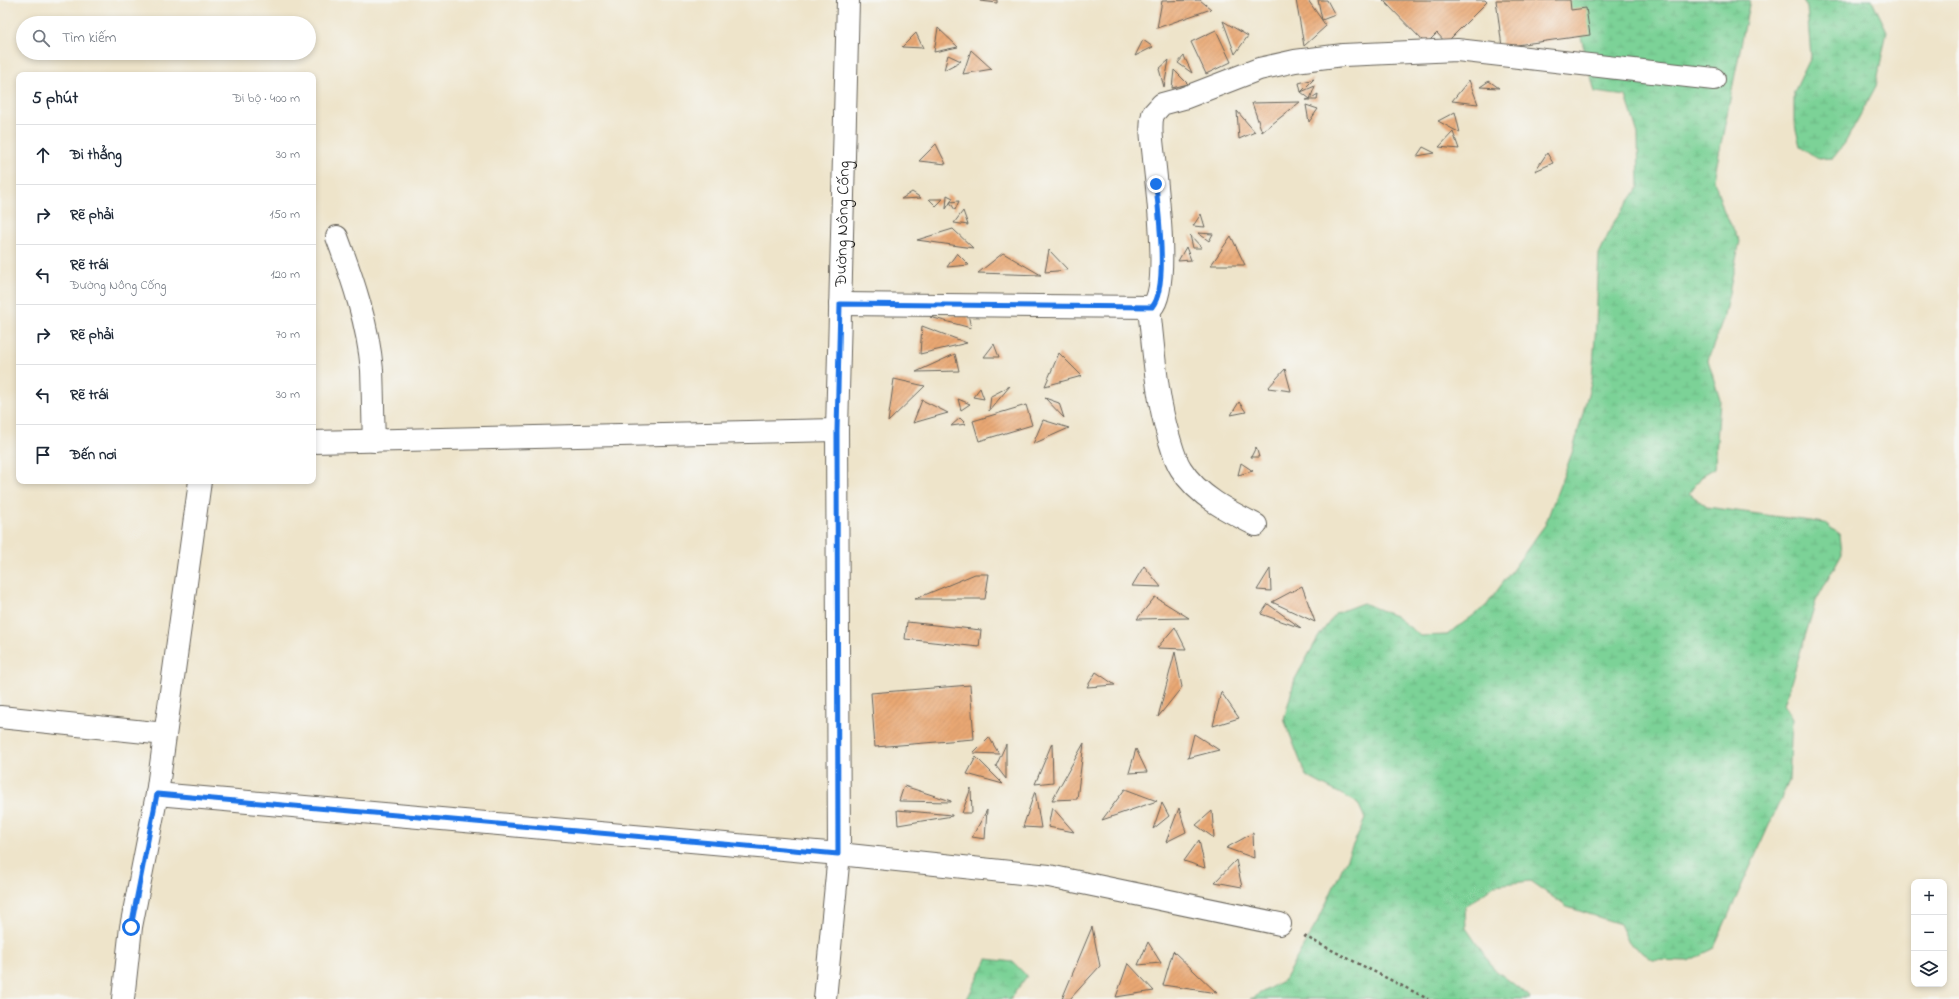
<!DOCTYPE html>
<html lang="vi">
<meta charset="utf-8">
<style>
body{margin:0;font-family:"Indie Flower",sans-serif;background:#f2f2f3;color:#1f2937}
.controls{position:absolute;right:12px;bottom:12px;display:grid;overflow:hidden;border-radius:8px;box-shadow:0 2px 6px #0003}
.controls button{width:36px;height:36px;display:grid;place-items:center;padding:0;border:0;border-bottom:1px solid #e0e1e3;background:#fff;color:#1f2937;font:20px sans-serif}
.stop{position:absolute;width:12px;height:12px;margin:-9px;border:3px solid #1a73e8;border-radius:50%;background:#fff}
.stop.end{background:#1a73e8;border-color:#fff;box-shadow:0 1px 4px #0008}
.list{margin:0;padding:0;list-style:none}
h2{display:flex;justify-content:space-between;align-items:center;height:52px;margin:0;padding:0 16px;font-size:17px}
h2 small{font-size:13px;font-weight:400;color:#747a83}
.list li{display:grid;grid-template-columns:26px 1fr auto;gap:12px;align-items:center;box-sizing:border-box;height:60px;padding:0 16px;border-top:1px solid #e0e1e3}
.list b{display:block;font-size:15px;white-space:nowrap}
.list p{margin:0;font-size:13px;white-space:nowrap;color:#747a83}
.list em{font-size:13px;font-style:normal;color:#747a83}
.icon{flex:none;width:22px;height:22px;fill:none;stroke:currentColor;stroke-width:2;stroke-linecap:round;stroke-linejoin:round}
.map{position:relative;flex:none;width:1959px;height:999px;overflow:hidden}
.search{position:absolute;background:#fff;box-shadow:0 2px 6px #0003;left:16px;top:16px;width:300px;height:44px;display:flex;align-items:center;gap:10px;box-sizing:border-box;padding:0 14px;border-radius:22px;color:#747a83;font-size:15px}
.panel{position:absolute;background:#fff;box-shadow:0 2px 6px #0003;left:16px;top:72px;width:300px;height:412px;border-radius:8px}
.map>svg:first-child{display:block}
.wetland{fill:url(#wetland-marsh);stroke:#4c775a}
.building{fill:url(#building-hatch)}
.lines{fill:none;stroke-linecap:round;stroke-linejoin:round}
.minor-casing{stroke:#666259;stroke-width:24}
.path{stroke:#666259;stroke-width:2.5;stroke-dasharray:3 3;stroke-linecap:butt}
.minor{stroke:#fff;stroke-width:22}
.route{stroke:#1a73e8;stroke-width:5}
.labels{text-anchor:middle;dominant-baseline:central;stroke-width:4;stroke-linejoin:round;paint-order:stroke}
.street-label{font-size:17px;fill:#1c1c1c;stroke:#f6f6f2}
</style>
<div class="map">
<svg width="1959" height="999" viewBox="0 0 1959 999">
<defs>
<pattern id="wetland-marsh" width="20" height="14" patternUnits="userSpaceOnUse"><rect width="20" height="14" fill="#7bd297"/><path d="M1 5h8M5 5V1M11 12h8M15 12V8" fill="none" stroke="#6ab482"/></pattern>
<pattern id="building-hatch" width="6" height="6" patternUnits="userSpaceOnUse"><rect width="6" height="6" fill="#e9a773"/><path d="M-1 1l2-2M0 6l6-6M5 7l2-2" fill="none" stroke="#c78f63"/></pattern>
</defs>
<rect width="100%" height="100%" fill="#f6f6f2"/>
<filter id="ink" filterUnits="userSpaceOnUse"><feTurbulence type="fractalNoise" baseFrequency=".025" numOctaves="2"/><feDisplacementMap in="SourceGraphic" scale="8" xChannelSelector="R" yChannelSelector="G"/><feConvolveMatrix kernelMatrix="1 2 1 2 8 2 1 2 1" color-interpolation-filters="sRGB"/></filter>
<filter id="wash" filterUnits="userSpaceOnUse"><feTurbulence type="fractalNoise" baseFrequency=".012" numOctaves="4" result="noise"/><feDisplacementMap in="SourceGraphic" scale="16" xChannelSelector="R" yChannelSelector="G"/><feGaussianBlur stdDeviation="0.9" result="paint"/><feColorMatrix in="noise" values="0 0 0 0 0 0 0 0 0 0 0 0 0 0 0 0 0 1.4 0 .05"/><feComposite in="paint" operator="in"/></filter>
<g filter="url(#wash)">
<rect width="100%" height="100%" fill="#eee4ca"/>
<path class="wetland" d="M1564,0H1750L1714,179L1724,212L1740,241L1724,316L1708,360L1720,400L1715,468L1703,475L1689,493L1707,507L1825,523L1840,535L1842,553L1816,601L1784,705L1792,719L1789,781L1713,949L1688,961L1653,960L1629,943L1620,924L1567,907L1530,881L1494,885L1465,907L1466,928L1494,969L1529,996L1530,999H1250L1284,980L1318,921L1365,819L1358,803L1306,776L1284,719L1295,679L1319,636L1336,613L1363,603L1395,616L1421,636L1447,635L1486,606L1545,525L1573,450L1592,379L1596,324L1599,254L1614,222L1639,187L1638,134L1626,96L1595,92L1581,37Z
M1803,0H1872L1887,31L1876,86L1845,143L1833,158L1818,159L1800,146L1794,121V92L1811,57L1807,8Z
M987,959L1013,962L1027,976L1010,999H967Z"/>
<g id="blocks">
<path class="building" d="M980,0H997V3L980,1Z
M1200,0L1211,9L1157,28L1162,1Z
M1296,0H1308L1326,26L1304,46Z
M1318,0H1327L1335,15L1322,20Z
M1383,0H1485L1487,2L1446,43L1437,33L1426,44Z
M1496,0H1570L1571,10L1586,8L1590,35L1502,47Z
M1223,21L1248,36L1235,54Z
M938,28L958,47L934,52Z
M1216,30L1231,62L1206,74L1191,42Z
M916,33L923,48L902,47Z
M1143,40L1153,47L1135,56Z
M971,50L992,69L963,74Z
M948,55L961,61L944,70Z
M1184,56L1192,73L1178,63Z
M1169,60L1164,87L1159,69Z
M1174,70L1188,84L1172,88Z
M1314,79L1301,92L1299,83Z
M1469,80L1478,104L1452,101Z
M1489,81L1499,88L1480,87Z
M1315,86L1310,99L1301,92Z
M1318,94L1317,100H1306L1310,99Z
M1300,102L1262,132L1252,103Z
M1306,105L1318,109L1309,122Z
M1237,111L1255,132L1239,139Z
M1455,112L1460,133L1438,121Z
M1453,132L1459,149L1439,147Z
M936,144L946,164L919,161Z
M1423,147L1435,153L1417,156Z
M1547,153L1553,163L1535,171Z
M912,192L921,198L901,199Z
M947,195L953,198L946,209Z
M929,199H943L936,206Z
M959,201L955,210L950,202Z
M963,211L968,225L954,223Z
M1201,214L1205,227L1193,226Z
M953,229L973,248L917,240Z
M1198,233L1213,234L1209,241Z
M1190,235L1202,248H1193Z
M1231,236L1245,265H1211Z
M1186,247L1191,260L1178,261Z
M1049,250L1068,270L1045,272Z
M957,253L969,265L947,267Z
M1003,253L1041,275L978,273Z
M968,314L971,328L930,317Z
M922,326L967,343L920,354Z
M994,344L999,357H984Z
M1059,353L1082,376L1045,386Z
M955,354L959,371L916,372Z
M1285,369L1291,391L1268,388Z
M894,379L925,386L888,422Z
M1010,386L989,411L991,396Z
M980,388L984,399L973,397Z
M1045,398L1059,403L1064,418Z
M958,399L970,404L961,410Z
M922,400L948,413L913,423Z
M1239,402L1246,412L1231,415Z
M1026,405L1032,425L979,441L973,421Z
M960,418L966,424L951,426Z
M1043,420L1069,428L1033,444Z
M1256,447L1259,457H1251Z
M1241,463L1253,471L1238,475Z
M1144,566L1161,587L1132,586Z
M1270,569L1271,591L1257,590Z
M975,574H989L985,599H915Z
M1302,586L1315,622L1272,602Z
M1155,597L1189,618L1137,619Z
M1268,604L1301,628L1261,614Z
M907,622L981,630L979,647L905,639Z
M1175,627L1186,649L1157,648Z
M1175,652L1182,687L1158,717Z
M1096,672L1115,685L1087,687Z
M970,685L974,739L875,747L871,693Z
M1221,692L1239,718L1213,726Z
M1194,734L1219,750L1188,758Z
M989,737L999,754L973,753Z
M1052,743L1053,782L1035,784Z
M1084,743L1077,799L1052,800Z
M1006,744V779L996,766Z
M1136,749L1147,772L1129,773Z
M976,757L1003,784L967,774Z
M904,786L951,801V802L899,801Z
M971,788L972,813H962Z
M1125,789L1157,801L1102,820Z
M1035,791L1041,828L1023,827Z
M1162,803L1169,816L1153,829Z
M1052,807L1074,832L1048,827Z
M1179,808L1186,832L1166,842Z
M897,810L952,815V816L898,825Z
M987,810L985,839L972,837Z
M1212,811L1214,838L1196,825Z
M1253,833L1254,858L1226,848Z
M1199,840L1205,868L1184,861Z
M1236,860L1242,887L1215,882Z
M1092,927L1100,966L1070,999H1062Z
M1148,942L1161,963L1138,965Z
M1173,951L1217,993L1163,985Z
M1128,963L1154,991L1116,997Z"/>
</g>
</g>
<g filter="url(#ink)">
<use href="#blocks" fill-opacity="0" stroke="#666259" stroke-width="1"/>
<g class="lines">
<defs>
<g id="minor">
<path d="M337,237C353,280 368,324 372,370C373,394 373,417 374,441"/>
<path d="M840,304L1152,307C1170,288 1157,188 1154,159C1153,145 1149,128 1153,114L1162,104L1184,98L1259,69L1295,61L1343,55L1457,50L1714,79"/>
<path d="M1149,308C1154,352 1156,396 1169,438C1172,448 1175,460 1181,469C1198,496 1228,511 1256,525"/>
<path d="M313,442L837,430"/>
<path d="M0,717L165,734"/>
<path d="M157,794L839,854L1049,876L1280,924"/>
<path d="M123,999L131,927L157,794L200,481"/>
<path id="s1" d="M825,999L839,854L837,430L848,0"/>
</g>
</defs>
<use href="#minor" class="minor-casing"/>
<path class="path" d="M1304,936L1428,999"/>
<use href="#minor" class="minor"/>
</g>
</g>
<g class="lines" filter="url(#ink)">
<path class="route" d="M131,927L157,794L838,854L837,430L840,304L1152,307C1169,288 1158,211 1156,184"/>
</g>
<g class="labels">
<g class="street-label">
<text stroke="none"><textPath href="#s1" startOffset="776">Đường Nông Cống</textPath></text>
</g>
</g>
</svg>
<div class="controls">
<button>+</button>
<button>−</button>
<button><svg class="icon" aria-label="layers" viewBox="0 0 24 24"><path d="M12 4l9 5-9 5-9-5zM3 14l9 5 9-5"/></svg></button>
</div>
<div class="stop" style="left:131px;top:927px"></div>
<div class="stop end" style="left:1156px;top:184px"></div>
<div class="search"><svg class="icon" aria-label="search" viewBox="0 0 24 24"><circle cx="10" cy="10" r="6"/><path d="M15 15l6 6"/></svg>Tìm kiếm</div>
<section class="panel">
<h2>5 phút<small>Đi bộ · 400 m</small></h2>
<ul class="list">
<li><svg class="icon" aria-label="ahead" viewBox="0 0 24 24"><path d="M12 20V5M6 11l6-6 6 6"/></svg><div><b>Đi thẳng</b></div><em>30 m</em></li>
<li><svg class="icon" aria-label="right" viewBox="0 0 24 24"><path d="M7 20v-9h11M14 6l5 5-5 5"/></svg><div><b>Rẽ phải</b></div><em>150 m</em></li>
<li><svg class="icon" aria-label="left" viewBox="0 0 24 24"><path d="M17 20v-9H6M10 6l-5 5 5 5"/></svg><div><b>Rẽ trái</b><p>Đường Nông Cống</p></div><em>120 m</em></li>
<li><svg class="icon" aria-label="right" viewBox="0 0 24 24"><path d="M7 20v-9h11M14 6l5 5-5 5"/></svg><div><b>Rẽ phải</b></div><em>70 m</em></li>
<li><svg class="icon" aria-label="left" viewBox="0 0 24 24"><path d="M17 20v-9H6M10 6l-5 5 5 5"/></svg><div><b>Rẽ trái</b></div><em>30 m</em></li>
<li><svg class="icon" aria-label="arrive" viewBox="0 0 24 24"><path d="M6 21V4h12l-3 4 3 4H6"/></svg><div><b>Đến nơi</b></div></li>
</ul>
</section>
</div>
